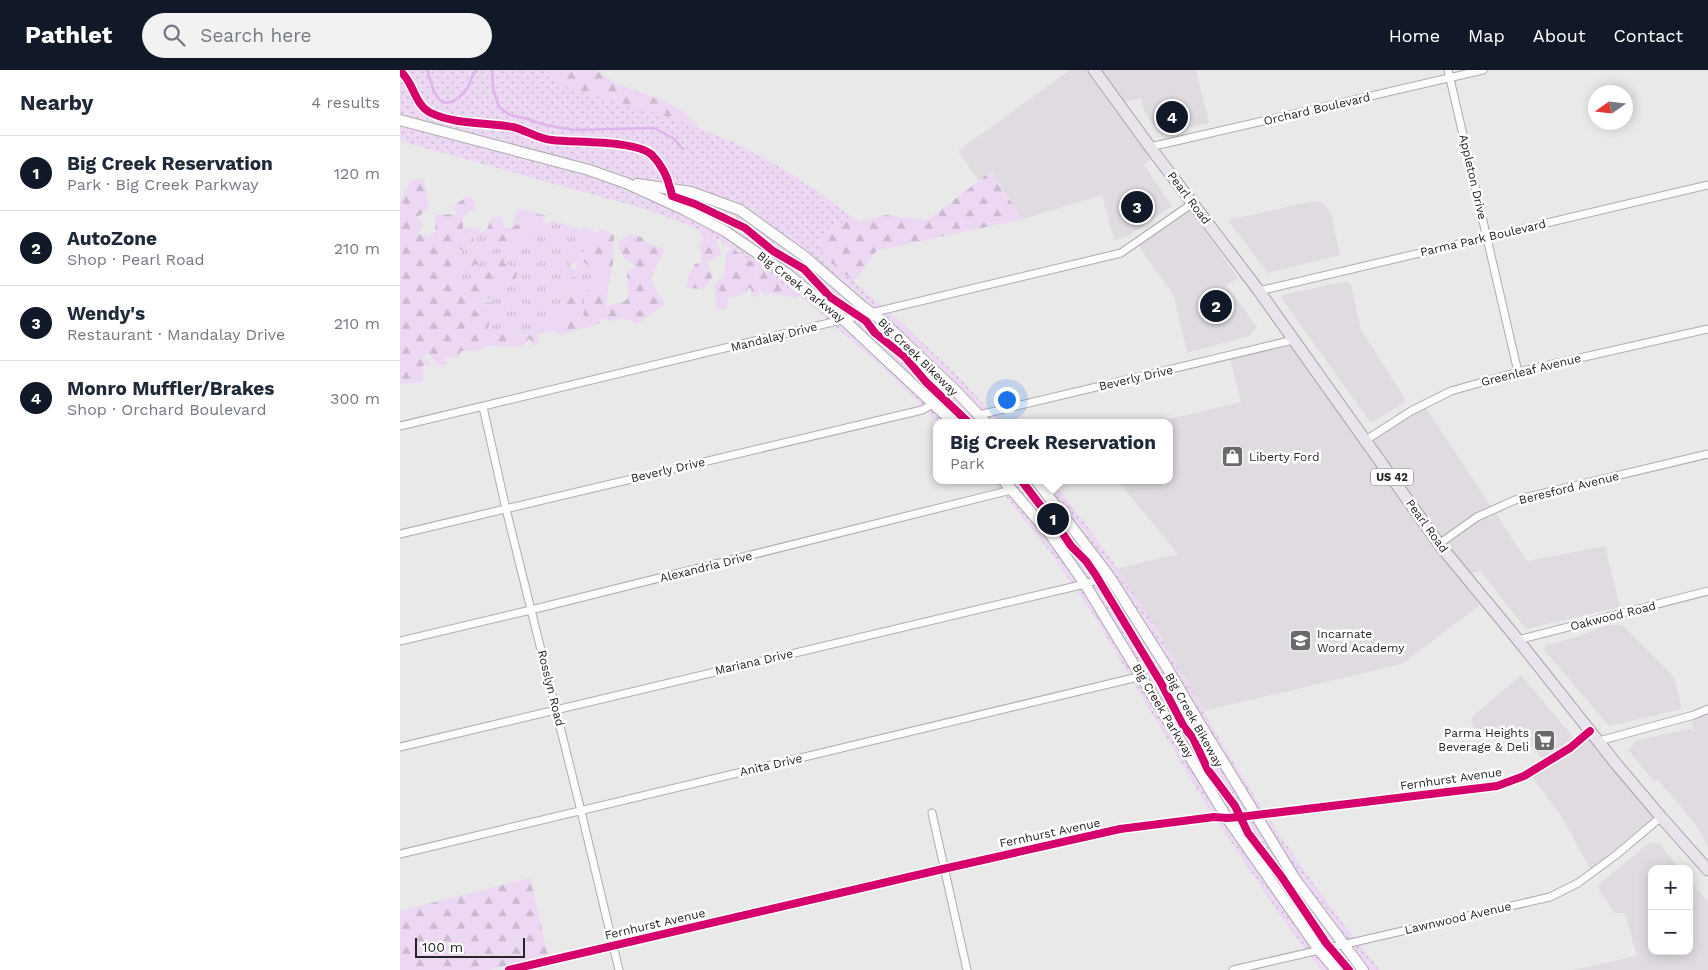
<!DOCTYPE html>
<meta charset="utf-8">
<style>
body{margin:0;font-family:"Work Sans",sans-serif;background:#f2f2f3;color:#1f2937}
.controls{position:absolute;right:15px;bottom:15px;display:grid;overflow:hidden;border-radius:10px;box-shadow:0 2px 12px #0003}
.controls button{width:45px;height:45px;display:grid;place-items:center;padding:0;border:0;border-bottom:1px solid #e0e1e3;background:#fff;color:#1f2937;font:25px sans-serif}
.compass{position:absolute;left:1188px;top:15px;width:45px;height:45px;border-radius:50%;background:#fff;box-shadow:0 2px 12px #0003;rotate:256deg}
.scale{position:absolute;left:15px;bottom:12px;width:110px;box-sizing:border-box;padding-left:5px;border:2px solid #262526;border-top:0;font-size:14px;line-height:18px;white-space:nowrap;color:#262526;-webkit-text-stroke:4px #fff;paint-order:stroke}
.you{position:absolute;left:606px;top:329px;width:18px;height:18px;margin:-12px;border:4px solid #fff;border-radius:50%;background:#1a73e8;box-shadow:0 0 0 8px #1a73e833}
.badge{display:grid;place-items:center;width:32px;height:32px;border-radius:50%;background:#111827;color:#fff;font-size:16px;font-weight:700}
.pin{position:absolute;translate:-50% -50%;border:2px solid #fff;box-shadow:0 1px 5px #0006}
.popup{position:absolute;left:533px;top:349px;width:240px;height:65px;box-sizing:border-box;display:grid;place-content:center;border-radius:10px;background:#fff;filter:drop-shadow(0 1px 4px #0005);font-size:16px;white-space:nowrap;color:#747a83}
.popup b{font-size:19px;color:#1f2937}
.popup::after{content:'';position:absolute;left:50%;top:100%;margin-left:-10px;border:10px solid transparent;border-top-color:#fff}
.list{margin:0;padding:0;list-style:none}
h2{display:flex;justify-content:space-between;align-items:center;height:65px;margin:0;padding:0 20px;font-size:21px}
h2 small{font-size:16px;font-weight:400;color:#747a83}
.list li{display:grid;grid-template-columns:32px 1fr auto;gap:15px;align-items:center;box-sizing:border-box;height:75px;padding:0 20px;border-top:1px solid #e0e1e3}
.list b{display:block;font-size:19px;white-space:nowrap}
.list p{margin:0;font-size:16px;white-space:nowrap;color:#747a83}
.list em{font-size:16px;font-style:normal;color:#747a83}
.icon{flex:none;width:28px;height:28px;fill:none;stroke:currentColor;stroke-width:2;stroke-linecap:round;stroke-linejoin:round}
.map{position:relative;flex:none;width:1308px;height:900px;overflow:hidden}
header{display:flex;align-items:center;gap:30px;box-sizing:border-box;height:70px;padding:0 25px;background:#111827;color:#fff}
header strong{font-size:24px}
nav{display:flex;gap:28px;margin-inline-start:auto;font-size:18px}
.search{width:350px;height:45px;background:#f2f2f3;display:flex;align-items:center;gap:12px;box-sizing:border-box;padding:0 18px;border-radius:28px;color:#747a83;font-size:19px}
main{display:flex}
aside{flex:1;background:#fff}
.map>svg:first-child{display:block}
.built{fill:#dfdbe1}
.grass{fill:url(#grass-tufts)}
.forest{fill:url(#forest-firs)}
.park{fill:url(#park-dots)}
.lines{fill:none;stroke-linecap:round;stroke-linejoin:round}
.stream{stroke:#deb5ec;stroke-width:2.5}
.street-casing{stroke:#aeacae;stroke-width:9}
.secondary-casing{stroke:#aeacae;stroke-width:12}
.primary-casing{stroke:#aba1ae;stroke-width:13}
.street{stroke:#fcfcfc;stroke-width:7}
.secondary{stroke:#fcfcfc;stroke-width:10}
.primary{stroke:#e9e4eb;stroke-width:11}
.cycleway-casing{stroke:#fff;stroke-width:11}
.cycleway{stroke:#d6006c;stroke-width:8}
.labels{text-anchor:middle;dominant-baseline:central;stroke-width:5;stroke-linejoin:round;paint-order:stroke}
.shield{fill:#fff;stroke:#676667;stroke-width:1}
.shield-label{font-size:11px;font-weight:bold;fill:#262526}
.street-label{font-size:12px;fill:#262526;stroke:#fff}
.poi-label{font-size:12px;fill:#262526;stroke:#fff;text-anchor:start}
</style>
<header>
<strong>Pathlet</strong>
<div class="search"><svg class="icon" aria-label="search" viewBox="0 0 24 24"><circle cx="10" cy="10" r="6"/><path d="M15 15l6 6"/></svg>Search here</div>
<nav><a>Home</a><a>Map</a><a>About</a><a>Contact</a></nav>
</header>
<main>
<aside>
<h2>Nearby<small>4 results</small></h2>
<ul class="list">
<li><span class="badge">1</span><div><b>Big Creek Reservation</b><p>Park · Big Creek Parkway</p></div><em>120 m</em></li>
<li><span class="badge">2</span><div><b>AutoZone</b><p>Shop · Pearl Road</p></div><em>210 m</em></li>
<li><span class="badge">3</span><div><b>Wendy's</b><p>Restaurant · Mandalay Drive</p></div><em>210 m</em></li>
<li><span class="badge">4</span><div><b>Monro Muffler/Brakes</b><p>Shop · Orchard Boulevard</p></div><em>300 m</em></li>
</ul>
</aside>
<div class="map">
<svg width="1308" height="900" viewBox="0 0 1308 900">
<defs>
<pattern id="grass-tufts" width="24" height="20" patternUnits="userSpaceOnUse" patternTransform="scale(1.25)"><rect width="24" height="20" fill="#ecd8f2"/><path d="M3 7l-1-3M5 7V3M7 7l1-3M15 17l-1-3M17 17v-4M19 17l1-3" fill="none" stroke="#cab9cf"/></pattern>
<pattern id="forest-firs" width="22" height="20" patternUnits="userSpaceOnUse" patternTransform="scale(1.25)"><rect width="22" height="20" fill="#ecd8f2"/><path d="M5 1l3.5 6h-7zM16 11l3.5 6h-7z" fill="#cab9cf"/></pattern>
<pattern id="park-dots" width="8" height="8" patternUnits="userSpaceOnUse" patternTransform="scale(1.25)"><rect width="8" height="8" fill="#ecd8f2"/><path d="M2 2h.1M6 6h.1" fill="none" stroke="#cab9cf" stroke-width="1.8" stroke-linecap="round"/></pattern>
</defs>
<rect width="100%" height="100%" fill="#eae9ea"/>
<path class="built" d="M670,0H796L809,53L769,62L762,54L755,57L745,43L741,28L715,35L753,87L744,95L772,136L728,166L714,170L702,125L623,149L591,102L579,111L558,81Z
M914,131L922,132L931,143L940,185L868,203L828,150Z
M789,139L838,208L826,215L857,257L849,266L787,283L774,226L738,175Z
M947,211L951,215L961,260L1004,327L1005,332L971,353L882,229V225Z
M891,275L1035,476L1080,535L1002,594L804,641L760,564L716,499L778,484L717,410H769V353L757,352L841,332L830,289Z
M1026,338L1127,491L1205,476L1220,537L1126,559L1082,503V501L1068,504L1038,465L971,371L1005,349Z
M1208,555H1222L1274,607L1282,639L1209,656L1144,580L1147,575L1176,567Z
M1121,605L1174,668L1142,688L1117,657L1110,660H1091L1076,659L1071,654L1072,647Z
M1308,644V777L1296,755L1258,710L1253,711L1228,680L1237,670L1289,659L1293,660L1291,651Z
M1189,667L1253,747L1191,800L1163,749L1132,706L1170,683Z
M1249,773L1260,774L1280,799H1252V881H1289V810L1308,832V900H1174L1237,886L1225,843H1214L1197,816Z"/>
<path class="grass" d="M117,138L145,145L143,152L150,154L151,151L153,150L180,160L184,158L196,162L180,188L191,198L204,199L203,209L187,221L183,248L176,249L181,195L172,191L170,197L176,199L174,207L161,221L163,250L153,251L151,261L136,265H83L87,246L99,238L76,243L72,235L94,227L106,205L103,193L108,189L82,203L74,204C67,217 61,231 45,231L48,207L39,183C53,178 65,178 80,183L71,163L79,164L87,159L89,168H117L138,163L112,158Z"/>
<path class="forest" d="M0,0H196L215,13L262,30L283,41L299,58L363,87L422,124L450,146L460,151L485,145L528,150L590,102L623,149L476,181L454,212L422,185Z
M24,108L29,139L16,148L23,154L18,163L27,167L35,162L36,145L57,144L54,135L69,126L76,132L75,140H68V144L63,146V160L70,157L80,159L79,164H71L80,183L77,194L72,196L67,190L68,179L49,180L39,184V186L54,188L58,201L48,207L53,210L57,219L49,227L45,225V231C61,232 68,216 74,203H82L94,184L105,182L108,188L103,193L112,196L109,202L105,201L106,204L117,202L116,208L110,211L104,208L94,227L83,230L72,235L77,243L82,242L83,233H98L99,238L88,246L90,252L88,258L83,262L84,265L98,259L111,261L115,266L136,265L140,274L132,275L130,268L121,277L87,276L77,281H61L59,287L44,288L46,294L37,296L29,283L24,286L22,290L30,291V295L23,296V312L0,314V130L11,111Z
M92,147H101L105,158H112L126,149L136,154L138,163L117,168L114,178L98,173L89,168L87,159Z
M308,153L318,160L316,172L322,184L307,192L309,199L313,206L304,219L286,218L288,206L295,194L302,192L299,175L303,167L299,163Z
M203,159L214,165L213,192L205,237L225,231L229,226L227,203L237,196C225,191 220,184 218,172L230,164L241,167L247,173L265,179L250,209L265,234L238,254L223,247L212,252L203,247L198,254L161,265L151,261L153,251L163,250C162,233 157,216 174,207L177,193L181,195L176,248H183L187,221L203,209L204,199L191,198L180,188L196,162Z
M335,176L402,220L397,228L372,223L365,225L359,219L360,226L352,227L351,218L347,219V222L333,228L328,227L329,235L326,239L319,240L315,235L316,227L314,215L325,205L326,183Z
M130,808L148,885L88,900H0V841Z"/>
<path class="park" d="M0,0H145L154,10L173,20L266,46L332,71L393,105L450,146L422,169L420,177L422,185L502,253L559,307L601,353H539L482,297L412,236L363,199L320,171L286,154L238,137L0,71Z
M592,410H651C691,459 728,511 760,565C783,603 803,642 826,680C872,756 923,831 980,900H921L917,895L879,844L808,738L694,546L648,479Z"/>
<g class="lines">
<path class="stream" d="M27,0C30,7 31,16 35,23C44,42 60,29 68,17C72,10 70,6 77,0
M92,0L93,18L99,37L110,45L128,49L141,54L173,60L254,58L273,68L283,79"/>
<defs>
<path id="street" d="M1048,0L1118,302
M750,77L1083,0
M285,140L291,122
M859,221L1308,115
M83,337L106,439L181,741L219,900
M579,345L893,270
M0,356L721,183L793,133
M966,370L1011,341L1051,321L1118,302L1308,259
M0,464L522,340L535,333
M1039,474L1077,447L1115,430L1308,384
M1118,570L1308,521
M0,571L131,540L611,420
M1199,671L1294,645L1308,639
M0,677L685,514L709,506
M532,743L567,900
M0,784L742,606
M109,900L543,799L720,759L814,747L827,748L840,747L1097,716L1124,706L1170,678L1190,661
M833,900L1150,827L1178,813L1216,785L1261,747"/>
<path id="secondary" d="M0,50L189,100L226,113L285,140L325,161L386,203L444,250L554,353
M237,114L291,122L340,140L404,186L462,236L481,250L557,322L586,353
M603,410L650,464L685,514L827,748L919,880L936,900
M636,410L709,506L766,596L800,654L895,809L963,900"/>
<path id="primary" d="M694,0L750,77L859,221L1039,474L1118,570L1217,695L1261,747L1308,800"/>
</defs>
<use href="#street" class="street-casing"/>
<use href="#secondary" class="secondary-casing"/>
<use href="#primary" class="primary-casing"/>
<use href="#street" class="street"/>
<use href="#secondary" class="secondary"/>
<use href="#primary" class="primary"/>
<defs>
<path id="cycleway" d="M0,1C14,12 14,35 31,43C56,55 86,52 113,57C126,60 138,69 152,70C175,73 236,70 252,85C259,92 267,105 269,115C271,119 271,122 272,126L295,134L345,158L373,181L404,199L430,227L466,251L475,263L505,287L526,312L569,353
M621,410L640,435L649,443L671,476L686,491L695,504L761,613L784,657L793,668L808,700L835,736L848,763L881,806L926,873L949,900
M109,900L543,799L720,759L814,747L827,748L840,747L1097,716L1124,706L1170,678L1190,661"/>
</defs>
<use href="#cycleway" class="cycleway-casing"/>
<use href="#cycleway" class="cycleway"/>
</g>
<defs>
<symbol id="shop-square" viewBox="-11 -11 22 22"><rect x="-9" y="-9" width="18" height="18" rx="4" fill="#6b6a6b" stroke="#fff"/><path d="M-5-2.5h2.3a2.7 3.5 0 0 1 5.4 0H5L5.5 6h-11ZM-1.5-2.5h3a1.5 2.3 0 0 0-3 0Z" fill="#fff"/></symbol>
<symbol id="school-square" viewBox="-11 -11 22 22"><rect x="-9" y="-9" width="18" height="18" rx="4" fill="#6b6a6b" stroke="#fff"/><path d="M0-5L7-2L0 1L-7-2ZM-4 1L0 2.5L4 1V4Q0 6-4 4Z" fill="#fff"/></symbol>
<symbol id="supermarket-square" viewBox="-11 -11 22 22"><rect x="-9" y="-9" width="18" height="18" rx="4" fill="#6b6a6b" stroke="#fff"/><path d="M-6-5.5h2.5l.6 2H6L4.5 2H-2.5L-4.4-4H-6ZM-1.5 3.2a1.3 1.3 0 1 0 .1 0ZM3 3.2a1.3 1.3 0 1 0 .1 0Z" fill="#fff"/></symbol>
</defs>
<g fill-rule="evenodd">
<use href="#shop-square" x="820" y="374" width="25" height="25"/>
<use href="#school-square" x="888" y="558" width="25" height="25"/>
<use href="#supermarket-square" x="1132" y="658" width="25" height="25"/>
</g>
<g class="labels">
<rect class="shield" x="971" y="398.5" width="42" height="17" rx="4"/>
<g class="shield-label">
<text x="992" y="407">US 42</text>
</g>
<g class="street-label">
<text transform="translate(917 39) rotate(-13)">Orchard Boulevard</text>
<text transform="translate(1073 107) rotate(77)">Appleton Drive</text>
<text transform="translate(789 128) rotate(53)">Pearl Road</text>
<text transform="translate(1083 168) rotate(-13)">Parma Park Boulevard</text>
<text transform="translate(401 217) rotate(38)">Big Creek Parkway</text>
<text transform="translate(374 267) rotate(-14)">Mandalay Drive</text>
<text transform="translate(518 287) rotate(44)">Big Creek Bikeway</text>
<text transform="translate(1131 300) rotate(-14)">Greenleaf Avenue</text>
<text transform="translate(736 308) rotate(-13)">Beverly Drive</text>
<text transform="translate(268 400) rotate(-13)">Beverly Drive</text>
<text transform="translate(1169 418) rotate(-14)">Beresford Avenue</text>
<text transform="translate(1027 456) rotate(54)">Pearl Road</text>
<text transform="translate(306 497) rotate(-14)">Alexandria Drive</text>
<text transform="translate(1213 546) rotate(-14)">Oakwood Road</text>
<text transform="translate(354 592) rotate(-13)">Mariana Drive</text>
<text transform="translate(151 618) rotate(76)">Rosslyn Road</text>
<text transform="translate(763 641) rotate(59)">Big Creek Parkway</text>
<text transform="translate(794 650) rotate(61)">Big Creek Bikeway</text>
<text transform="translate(371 695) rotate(-13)">Anita Drive</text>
<text transform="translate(1051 709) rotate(-8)">Fernhurst Avenue</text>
<text transform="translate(650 763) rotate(-12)">Fernhurst Avenue</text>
<text transform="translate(1058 848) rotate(-13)">Lawnwood Avenue</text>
<text transform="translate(255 854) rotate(-13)">Fernhurst Avenue</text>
</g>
<g class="poi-label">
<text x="849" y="387">Liberty Ford</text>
<text x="917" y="564">Incarnate<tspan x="917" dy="14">Word Academy</tspan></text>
<text x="1129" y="663" text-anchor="end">Parma Heights<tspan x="1129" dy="14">Beverage &amp; Deli</tspan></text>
</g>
</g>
</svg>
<div class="controls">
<button>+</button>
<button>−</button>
</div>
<svg class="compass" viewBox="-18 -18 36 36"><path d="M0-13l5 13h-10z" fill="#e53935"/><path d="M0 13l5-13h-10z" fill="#747a83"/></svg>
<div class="scale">100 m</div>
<div class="you"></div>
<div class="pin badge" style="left:653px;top:449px">1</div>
<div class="popup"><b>Big Creek Reservation</b>Park</div>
<div class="pin badge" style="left:816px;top:236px">2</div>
<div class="pin badge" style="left:737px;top:137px">3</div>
<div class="pin badge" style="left:772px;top:47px">4</div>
</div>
</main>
